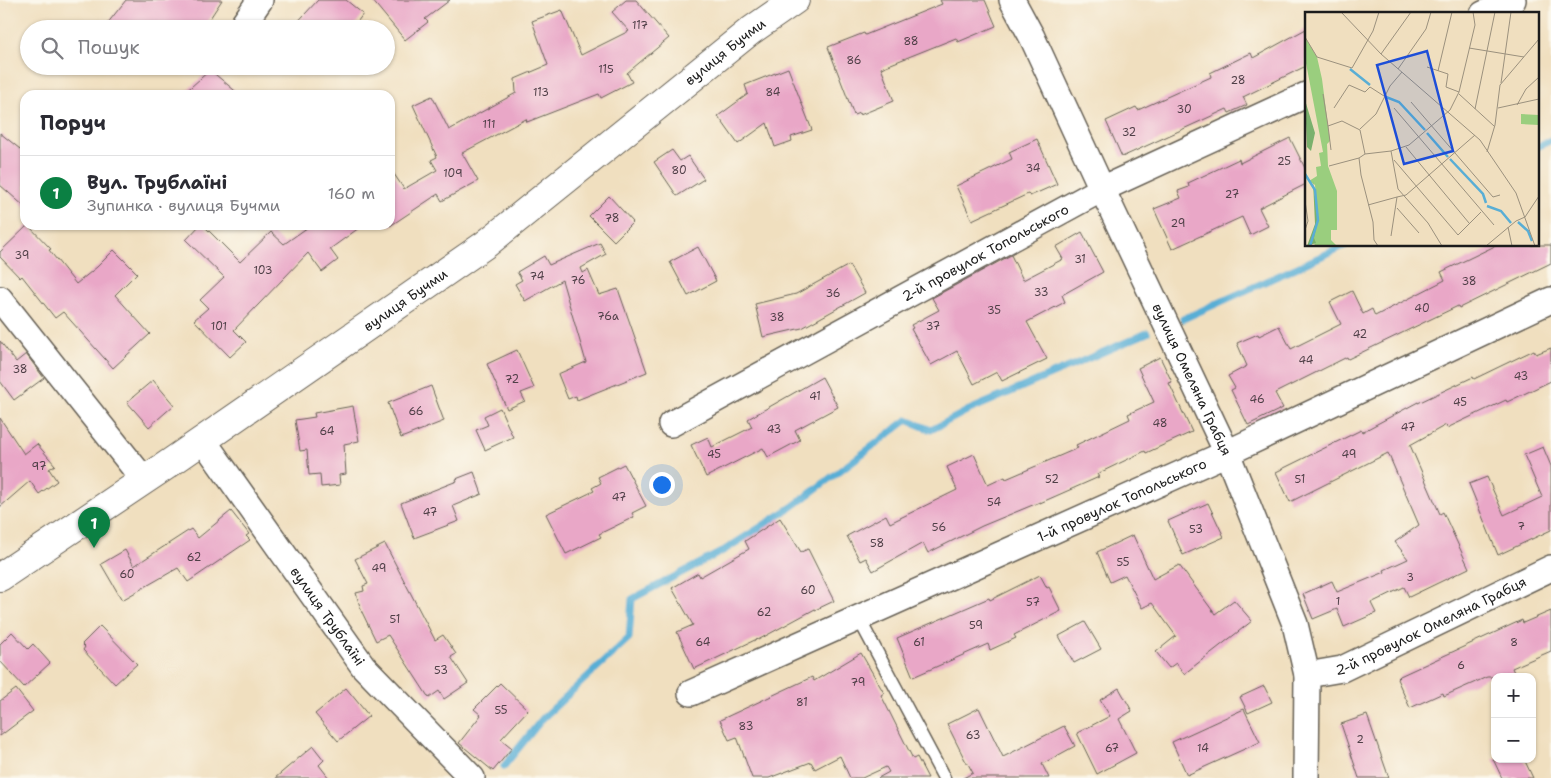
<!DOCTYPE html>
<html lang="uk">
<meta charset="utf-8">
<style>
body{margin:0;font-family:"Shantell Sans",sans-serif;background:#f7f7f7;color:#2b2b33}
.controls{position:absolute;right:15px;bottom:15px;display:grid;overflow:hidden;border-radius:10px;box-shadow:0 1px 4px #0004}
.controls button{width:45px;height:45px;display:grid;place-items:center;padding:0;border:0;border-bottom:1px solid #e1e1e2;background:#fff;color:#2b2b33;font:25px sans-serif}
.you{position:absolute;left:661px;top:484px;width:18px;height:18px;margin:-12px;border:4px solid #fff;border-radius:50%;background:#1a73e8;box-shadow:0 0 0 8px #1a73e833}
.badge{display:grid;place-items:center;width:32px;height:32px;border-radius:50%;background:#0b8043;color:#fff;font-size:16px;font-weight:700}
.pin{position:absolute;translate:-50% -41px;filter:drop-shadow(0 1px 2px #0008)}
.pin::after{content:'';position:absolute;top:26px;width:18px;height:15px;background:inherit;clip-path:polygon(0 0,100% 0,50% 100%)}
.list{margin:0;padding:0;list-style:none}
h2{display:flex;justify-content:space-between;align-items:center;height:65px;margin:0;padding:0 20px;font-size:21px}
h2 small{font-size:16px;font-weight:400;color:#7c7c81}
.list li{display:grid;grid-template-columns:32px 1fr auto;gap:15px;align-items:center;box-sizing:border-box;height:75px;padding:0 20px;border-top:1px solid #e1e1e2}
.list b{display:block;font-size:19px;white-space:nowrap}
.list p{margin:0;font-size:16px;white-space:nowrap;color:#7c7c81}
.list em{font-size:16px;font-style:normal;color:#7c7c81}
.icon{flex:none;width:28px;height:28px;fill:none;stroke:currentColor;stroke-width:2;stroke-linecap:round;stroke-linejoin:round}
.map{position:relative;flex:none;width:1551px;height:778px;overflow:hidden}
.search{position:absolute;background:#fff;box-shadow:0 1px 4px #0004;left:20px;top:20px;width:375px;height:55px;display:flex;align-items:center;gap:12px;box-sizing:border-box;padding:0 18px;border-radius:28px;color:#7c7c81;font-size:19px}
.panel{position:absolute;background:#fff;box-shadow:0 1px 4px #0004;left:20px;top:90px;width:375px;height:140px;border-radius:15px}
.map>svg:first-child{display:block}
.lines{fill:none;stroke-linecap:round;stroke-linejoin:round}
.stream{stroke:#59aed5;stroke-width:7}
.building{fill:#e9a7c7}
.service-casing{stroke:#666055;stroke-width:15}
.minor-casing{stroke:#666055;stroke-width:28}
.tertiary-casing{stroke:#666055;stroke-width:30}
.service{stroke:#fff;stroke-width:12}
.minor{stroke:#fff;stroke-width:25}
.tertiary{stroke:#fff;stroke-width:28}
.labels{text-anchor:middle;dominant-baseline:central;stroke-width:4.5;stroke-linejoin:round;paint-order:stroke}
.number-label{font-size:11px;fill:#4f3f47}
.street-label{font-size:14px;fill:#1c1c1c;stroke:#fbf7ec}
.inset-river{fill:none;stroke:#59aed5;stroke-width:2.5}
.inset-road{fill:none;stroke:#9b917e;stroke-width:1}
.view{fill:#1d4ed8;fill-opacity:0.15;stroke:#1d4ed8;stroke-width:2.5}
.inset-edge{fill:none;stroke:#1c1c1c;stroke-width:2.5}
</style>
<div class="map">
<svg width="1551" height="778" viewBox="0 0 1551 778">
<rect width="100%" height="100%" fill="#fbf7ec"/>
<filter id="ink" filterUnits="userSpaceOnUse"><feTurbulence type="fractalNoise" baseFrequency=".02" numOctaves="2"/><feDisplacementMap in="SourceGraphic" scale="10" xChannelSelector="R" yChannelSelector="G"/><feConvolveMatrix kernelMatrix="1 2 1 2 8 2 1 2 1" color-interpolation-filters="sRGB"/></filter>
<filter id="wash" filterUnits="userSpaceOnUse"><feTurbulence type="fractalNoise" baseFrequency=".0096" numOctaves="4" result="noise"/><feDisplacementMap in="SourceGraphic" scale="20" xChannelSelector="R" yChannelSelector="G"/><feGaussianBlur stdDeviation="1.12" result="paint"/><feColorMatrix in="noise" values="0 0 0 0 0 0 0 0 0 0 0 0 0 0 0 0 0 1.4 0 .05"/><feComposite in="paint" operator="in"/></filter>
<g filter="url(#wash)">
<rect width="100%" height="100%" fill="#f0dfbf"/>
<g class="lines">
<path class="stream" d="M1537,147L1551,140
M1183,319L1346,245
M504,766L543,718L629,638L632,599L723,551L792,507L907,420L931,430L967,411L1147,333"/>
</g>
<g id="blocks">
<path class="building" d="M126,0H222L203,29H103Z
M318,0H346L363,14L352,29H291Z
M372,0H450L425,19L428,22L405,40Z
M626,0H636L669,38L627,73L632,82L601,98L599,94L527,122L526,119L462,153L478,181L442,201L438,194L390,226V168L404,189L437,170L431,160L437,157L413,105L432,96L449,130L516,93L515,79L548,65L532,21L562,10L581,55L629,31L612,12Z
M940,0H985L996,26L958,42L956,38L881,68L894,101L860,115L859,113L854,115L828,47L864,33L865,35L942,4Z
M1306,29V66L1243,97L1247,105L1229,113L1227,109L1122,157L1106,121L1136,107L1138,110L1211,77L1210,73L1251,53L1253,58Z
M788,68L812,130L791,137L792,141L775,147L767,123L738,144L718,116L748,94L745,85Z
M210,70L240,95H182Z
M0,133L25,153V207L0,185Z
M1290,138L1306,170V184L1259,208L1268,226L1250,235L1242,217L1172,249L1154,209L1181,198L1178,191L1189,187L1188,183L1239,159L1240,163Z
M1037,139L1057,184L1030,196L1028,194L972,220L956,186L1012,159L1009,152Z
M672,150L680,161L688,156L704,179L677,196L654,162Z
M609,196L633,222L614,241L589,216Z
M28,225L51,249L49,250L76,284L97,267L114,250L137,273L115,295L150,334L113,368L63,312L55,318L22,276L20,278L0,257V252Z
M200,225H203L240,262L271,232L284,244L311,225H363L330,249L338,260L322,272L308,253L234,330L246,342L230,357L194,320L208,308L200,300L224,277L186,240Z
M1082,232L1103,272L1062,295L1065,302L1027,322L1047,359L1002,381L997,372L974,384L957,351L931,365L911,329L913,328L911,325L939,310L932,298L1011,255L1023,280L1063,259L1056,247Z
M600,243L606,254L581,268L583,273L588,270L599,295L618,289L647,372L577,400L576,396L568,399L558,374L586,362L562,280L525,301L515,284L522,280L517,272L544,256L549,265Z
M1497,245H1551V263L1459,308L1458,306L1348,359L1347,357L1275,393L1283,408L1248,425L1231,390L1235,388L1228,376L1247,366L1237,343L1258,334L1259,336L1279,326L1291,349L1341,324L1330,302L1352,291L1363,314L1372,309L1375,316L1445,280L1441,272Z
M698,247L716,281L688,296L670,262Z
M849,265L865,293L802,328L763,337L755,304L796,294Z
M0,341L16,362L26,354L44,378L14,400L0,381Z
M1551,348V381L1507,402L1506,400L1447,428L1446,425L1410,445L1440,514L1443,512L1469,568L1409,597L1404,587L1371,603L1376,613L1344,627L1337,609L1313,619L1303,594L1332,581L1337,592L1385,572L1384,570L1408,559L1395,542L1419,525L1388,453L1290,502L1276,472L1361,430L1362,432L1418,402V403L1473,377L1474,379L1534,350L1536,354Z
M517,350L534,388L521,393L525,401L507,409L487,364Z
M1160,357L1172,382L1169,383L1192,432L1146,453L1145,451L1097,474L1099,477L1040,503V502L982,526L928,553L923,543L873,571L866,558L860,561L847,536L886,515L890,523L957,490L947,467L974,454L988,485L1005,477L1006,479L1078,448L1076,445L1130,419L1128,414L1154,402L1138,368Z
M822,377L838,407L795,430L800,440L768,457L763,448L706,477L691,445L708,437L712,447L752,427L748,419Z
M153,380L174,405L149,427L127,402Z
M431,386L444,421L401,438L388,403Z
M353,406L359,441L344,444L346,474L339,475L340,485L321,487L320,474L309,475L307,450L300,451L295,420L315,417L314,413Z
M500,408L513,437L485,450L476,430L488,425L484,416Z
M0,418L24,454L37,444L55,465L49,469L57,481L39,494L30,481L0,507Z
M1543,447L1551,466V530L1498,555L1469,484L1487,477L1504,515L1542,497L1524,455Z
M624,464L646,506L632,513L634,517L599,534L601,537L566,554L546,514L594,491L592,488L601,483L598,477Z
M474,472L482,494L453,506L459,521L414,538L401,503L457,481L456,479Z
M1208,503L1224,537L1183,555L1168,521Z
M231,511L249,534L246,536L250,540L188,582L178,568L122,600L101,564L125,550L134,566L191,529L198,538Z
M780,518L801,552L808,549L834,601L815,610V609L758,640L757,639L694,669L677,632L693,625L672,588L698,573L700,577L749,549L745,541Z
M1133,535L1153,579L1179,565L1215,614L1234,600L1252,621L1184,674L1176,663L1169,668L1156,652L1176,636L1152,603L1142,608L1125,575L1110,582L1097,552Z
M385,544L435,640L443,635L456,654L451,657L468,683L444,699L439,691L429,698L388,635L376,641L361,610L356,593L364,591L363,586L368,584L355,559Z
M1040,575L1047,588L1049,587L1061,611L1014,635L1016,638L990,650L988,644L913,677L897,638L989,598L990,600Z
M1551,611V651L1512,668L1516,677H1487L1444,696L1443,693L1410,708L1397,679L1400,676L1522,620L1523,623Z
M1085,622L1101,649L1074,663L1059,636Z
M100,626L137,664L115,684L83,650L85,647L82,644Z
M12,632L28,649L33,644L50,663L24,687L0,661V644Z
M861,653L884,693L881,695L913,759L917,757L928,778H878L889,772L886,767L862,778H850L840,756L815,769L811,762L769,778H752L737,737L729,740L720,720L812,677L814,681Z
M500,683L528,710L501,739L512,748L493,771L459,743L481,715L474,709Z
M1264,686L1272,702L1248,713L1240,697Z
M346,688L369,716L338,741L315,714Z
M1119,688L1132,711L1119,719L1136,753L1097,774L1077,733L1110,716L1100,700Z
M16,689L33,711L0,736V701Z
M979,708L1003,757L1064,726L1075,746L1042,764L1049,778H963L973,773L967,762H966L947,724Z
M1244,709L1260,742L1187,775L1172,742Z
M1367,715L1389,778H1359L1341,724Z
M313,746L324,760L319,765L329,778H275Z
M1493,759H1524L1533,778H1502Z"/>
</g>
</g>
<g filter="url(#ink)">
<use href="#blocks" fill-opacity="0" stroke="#666055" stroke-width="1"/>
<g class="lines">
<defs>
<path id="service" d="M858,617L944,778"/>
<g id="minor">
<path id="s1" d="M1012,0L1032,37L1102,189L1227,453L1295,624L1307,675L1306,778"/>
<path d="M1483,14L1513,0"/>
<path d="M240,29L260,0"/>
<path d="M0,299L144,480"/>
<path id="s2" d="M671,424L1102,189L1306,95"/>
<path id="s3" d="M203,440L363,666L472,778"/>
<path id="s4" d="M1307,675L1342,669L1551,568"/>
<path id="s5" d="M691,693L1227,453L1551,300"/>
</g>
<g id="tertiary">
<path id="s6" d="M0,577L167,465L486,244L749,32L795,0"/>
</g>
</defs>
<use href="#service" class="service-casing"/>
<use href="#minor" class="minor-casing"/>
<use href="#tertiary" class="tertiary-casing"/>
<use href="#service" class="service"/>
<use href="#minor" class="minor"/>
<use href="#tertiary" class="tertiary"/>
</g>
</g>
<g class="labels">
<g class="number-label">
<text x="640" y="25">117</text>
<text x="911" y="41">88</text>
<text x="854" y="60">86</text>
<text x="606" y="69">115</text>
<text x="1238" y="80">28</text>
<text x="541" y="92">113</text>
<text x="773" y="92">84</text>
<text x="1184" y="109">30</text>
<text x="489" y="124">111</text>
<text x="1129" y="132">32</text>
<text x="1284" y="161">25</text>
<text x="1033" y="168">34</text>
<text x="679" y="170">80</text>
<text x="453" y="173">109</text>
<text x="1232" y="194">27</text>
<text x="612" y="218">78</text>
<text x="1178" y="223">29</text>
<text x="22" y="255">39</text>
<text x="1080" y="259">31</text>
<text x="263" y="270">103</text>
<text x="537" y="276">74</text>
<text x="578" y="280">76</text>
<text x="1469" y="281">38</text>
<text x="1041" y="292">33</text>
<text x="833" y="293">36</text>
<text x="1422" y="308">40</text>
<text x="994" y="310">35</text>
<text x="608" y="316">76а</text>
<text x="777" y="317">38</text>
<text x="219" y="326">101</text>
<text x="933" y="326">37</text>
<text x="1360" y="334">42</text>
<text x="1306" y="360">44</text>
<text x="20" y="369">38</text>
<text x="1521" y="376">43</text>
<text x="512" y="379">72</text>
<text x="815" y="396">41</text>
<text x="1257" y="399">46</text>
<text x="1460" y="402">45</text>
<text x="416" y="411">66</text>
<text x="1160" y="423">48</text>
<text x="1408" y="427">47</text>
<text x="774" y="429">43</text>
<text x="327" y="431">64</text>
<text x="714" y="454">45</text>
<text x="1349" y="454">49</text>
<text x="39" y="466">97</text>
<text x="1052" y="479">52</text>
<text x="1300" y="479">51</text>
<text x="619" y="497">47</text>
<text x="994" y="502">54</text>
<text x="430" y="512">47</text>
<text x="1521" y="526">7</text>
<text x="939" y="527">56</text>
<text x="1196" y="529">53</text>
<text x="877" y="543">58</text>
<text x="194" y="557">62</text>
<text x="1123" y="562">55</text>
<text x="379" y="568">49</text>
<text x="127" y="574">60</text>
<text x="1410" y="577">3</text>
<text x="808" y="590">60</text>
<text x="1338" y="601">1</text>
<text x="1033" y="602">57</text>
<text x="764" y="612">62</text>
<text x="395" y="619">51</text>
<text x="976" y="625">59</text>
<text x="703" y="642">64</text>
<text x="919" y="642">61</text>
<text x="1514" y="642">8</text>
<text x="1461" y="665">6</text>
<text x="441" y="670">53</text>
<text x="858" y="682">79</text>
<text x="802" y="702">81</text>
<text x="501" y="710">55</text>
<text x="746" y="726">83</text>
<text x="973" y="735">63</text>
<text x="1360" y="739">2</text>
<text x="1112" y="748">67</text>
<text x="1203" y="748">14</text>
</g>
<g class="street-label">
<text stroke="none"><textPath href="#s6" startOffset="896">вулиця Бучми</textPath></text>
<text stroke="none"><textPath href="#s2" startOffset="358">2-й провулок Топольського</textPath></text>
<text stroke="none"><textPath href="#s6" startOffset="491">вулиця Бучми</textPath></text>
<text stroke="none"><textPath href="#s1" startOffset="420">вулиця Омеляна Грабця</textPath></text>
<text stroke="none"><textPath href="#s5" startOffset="472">1-й провулок Топольського</textPath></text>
<text stroke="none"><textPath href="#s3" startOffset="216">вулиця Трублаїні</textPath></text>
<text stroke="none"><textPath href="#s4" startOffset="134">2-й провулок Омеляна Грабця</textPath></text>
</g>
</g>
<g transform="translate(1305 12)">
<rect width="234" height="234" fill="#f0dfbf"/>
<path d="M0,25L12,45L17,67L25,129L22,132L23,154L32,179V218H26V228L32,234H10L8,227L13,208L10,173L4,169L12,164L11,155L16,154L14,141L18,140L0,46ZM216,102L234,103V113L216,112Z" fill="#9ace7e"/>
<path d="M0,88L10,121L6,139L2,135ZM8,169L13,208L9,226L11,231L2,234L10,212Z" fill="#7bb16d"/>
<path class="inset-river" d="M45,57L65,73M81,85L94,90L120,118M122,121L143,145M145,147L178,182L181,191M0,162L10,178L13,208L5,234M182,194L196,199L206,211M213,210L223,219L227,229"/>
<path class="inset-road" d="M36,0L76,42L175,128L211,181L230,234M0,25L12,45L47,56L68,19L74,0M164,36L219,45M76,42L106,0M122,55L143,62L141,75L154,80M93,57L121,17L126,0M133,59L147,0M196,71L206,0M18,82L23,114L37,109L55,118L60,142L54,146L56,163L68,210L69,228L73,234M154,82L189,114M106,90L188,185L195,183M212,93L221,77L234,65M29,96L44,73L60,80L65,75L79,84M89,96L189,213M193,96L234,87M170,97L190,0M23,114L26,138M55,117L71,102L85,74L97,60M101,135L164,211M182,140L190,113L195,73L234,27M60,142L86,139M89,148L153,223L176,200M24,154L54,146M0,189L3,209L0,218M63,193L92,185M92,196L114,221M203,215L207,234M86,224L92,185L101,183L170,123M137,234L123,211L93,177L86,139L104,133L145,98L154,80L170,13L168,0M181,234L211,209L220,205L234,184"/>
<path class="view" d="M122,39L148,139L99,152L72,53Z"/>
<rect width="234" height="234" class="inset-edge"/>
</g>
</svg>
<div class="controls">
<button>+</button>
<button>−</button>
</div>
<div class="you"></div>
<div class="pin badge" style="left:94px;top:548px">1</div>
<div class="search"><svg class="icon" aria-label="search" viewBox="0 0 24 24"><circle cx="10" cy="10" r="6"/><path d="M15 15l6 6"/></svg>Пошук</div>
<section class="panel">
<h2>Поруч<small></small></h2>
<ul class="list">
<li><span class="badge">1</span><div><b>Вул. Трублаїні</b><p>Зупинка · вулиця Бучми</p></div><em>160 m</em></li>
</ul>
</section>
</div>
